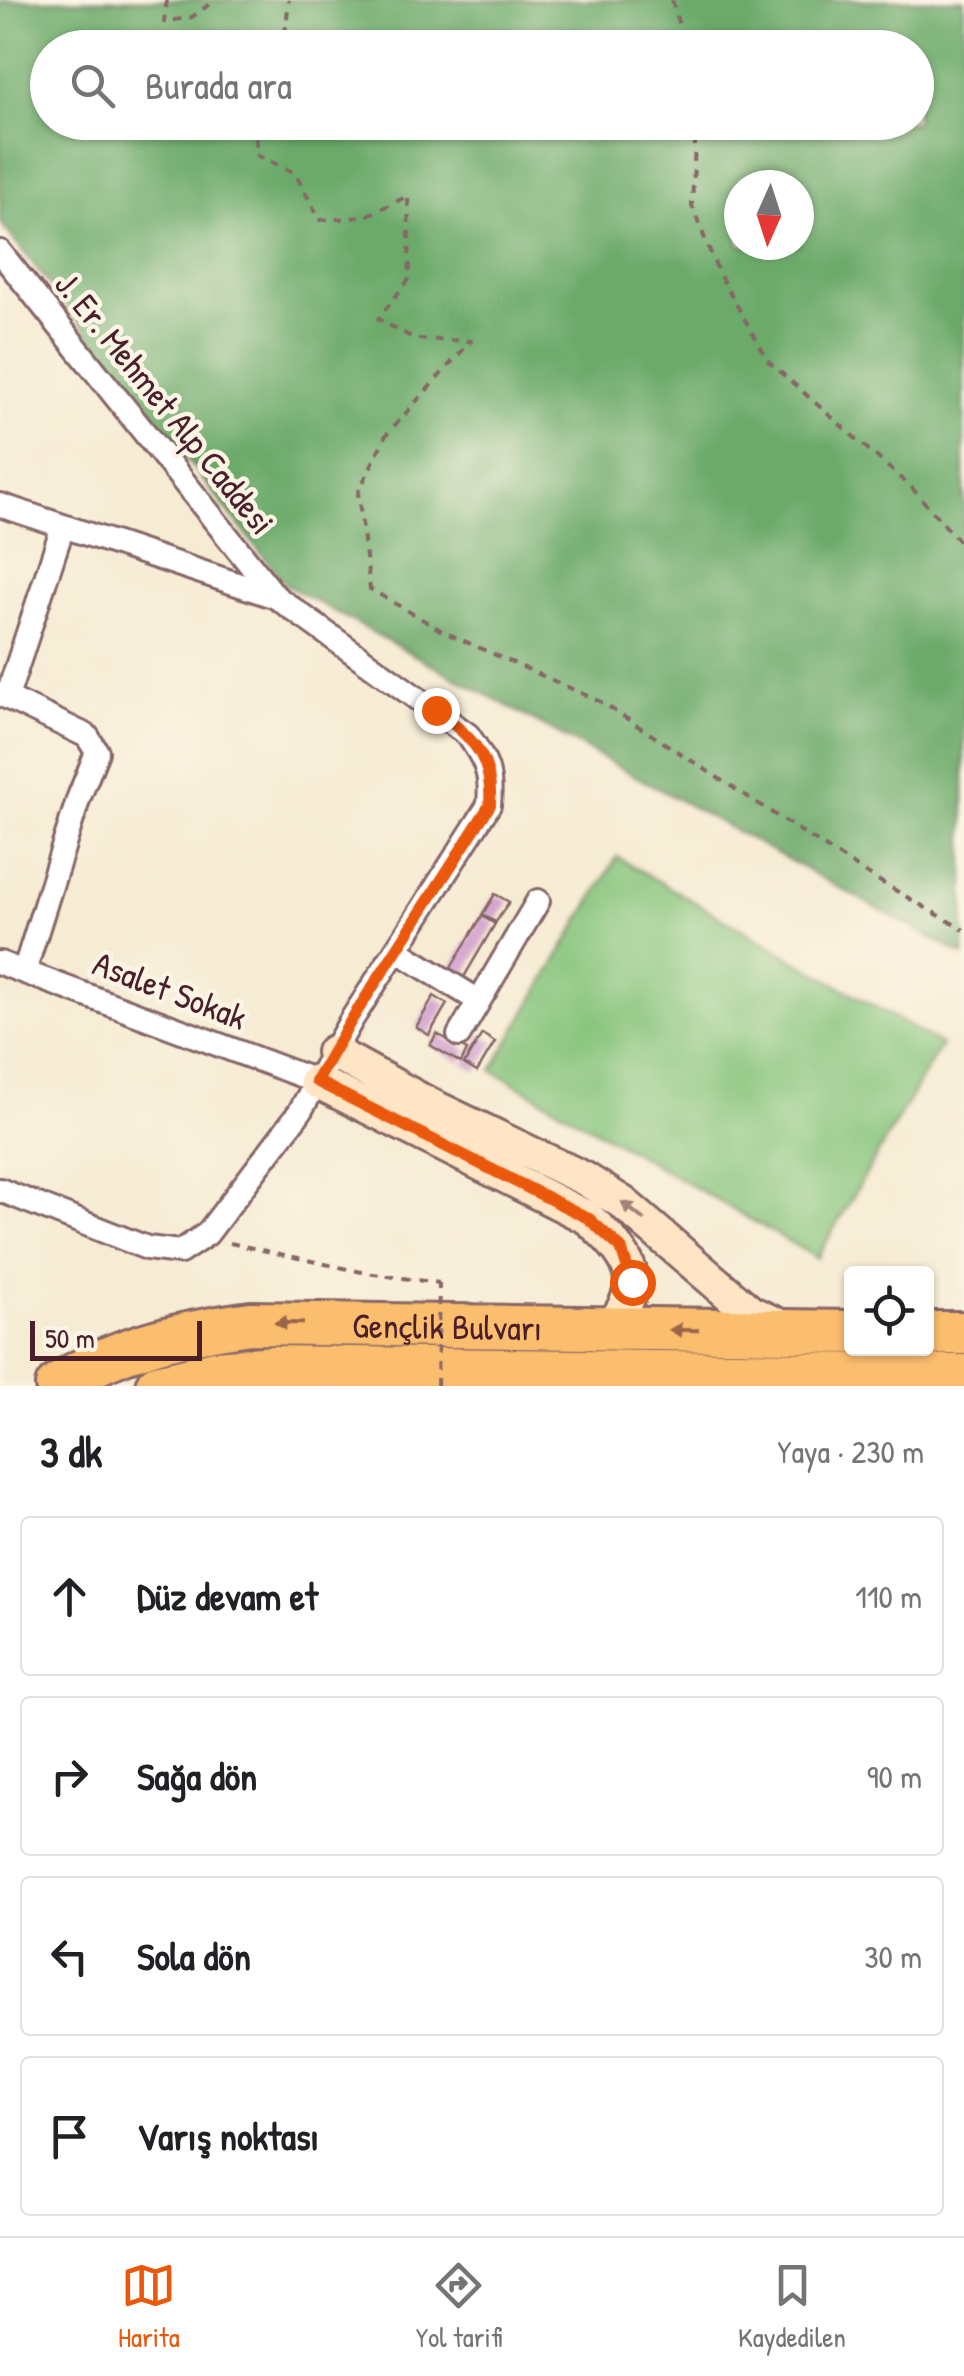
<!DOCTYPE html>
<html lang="tr">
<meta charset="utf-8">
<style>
body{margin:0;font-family:"Patrick Hand",sans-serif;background:#f2f2f2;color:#202124}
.controls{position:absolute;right:30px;bottom:30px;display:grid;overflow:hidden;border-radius:10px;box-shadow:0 2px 8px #0004}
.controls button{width:90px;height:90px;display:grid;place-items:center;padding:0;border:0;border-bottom:2px solid #e0e0e0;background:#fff;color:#202124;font:50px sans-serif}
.compass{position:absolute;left:724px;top:170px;width:90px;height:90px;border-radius:50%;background:#fff;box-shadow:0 2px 8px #0004;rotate:183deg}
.scale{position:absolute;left:30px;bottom:25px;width:172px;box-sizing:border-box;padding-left:10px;border:5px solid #4a1f2b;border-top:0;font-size:28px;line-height:35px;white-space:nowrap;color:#4a1f2b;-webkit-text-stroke:8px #fcf5e5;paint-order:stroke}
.stop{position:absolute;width:30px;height:30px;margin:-22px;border:8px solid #ea580c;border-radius:50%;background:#fff}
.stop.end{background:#ea580c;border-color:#fff;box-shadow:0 2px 10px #0008}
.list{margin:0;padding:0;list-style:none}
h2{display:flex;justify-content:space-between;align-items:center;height:130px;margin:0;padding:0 40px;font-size:42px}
h2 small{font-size:32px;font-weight:400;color:#757577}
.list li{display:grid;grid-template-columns:65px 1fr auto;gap:30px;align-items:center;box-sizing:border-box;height:160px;margin:0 20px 20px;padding:0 20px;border:2px solid #e0e0e0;border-radius:10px}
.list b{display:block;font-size:38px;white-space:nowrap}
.list em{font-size:32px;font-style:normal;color:#757577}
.icon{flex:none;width:55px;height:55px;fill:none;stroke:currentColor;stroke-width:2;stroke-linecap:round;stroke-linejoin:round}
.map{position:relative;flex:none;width:964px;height:1386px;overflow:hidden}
.search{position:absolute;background:#fff;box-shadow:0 2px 8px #0004;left:30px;right:30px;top:30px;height:110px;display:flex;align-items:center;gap:25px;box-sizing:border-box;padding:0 35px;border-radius:55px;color:#757577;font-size:38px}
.sheet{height:850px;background:#fff}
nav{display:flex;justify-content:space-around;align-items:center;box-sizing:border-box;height:140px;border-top:2px solid #e0e0e0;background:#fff;font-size:28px;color:#757577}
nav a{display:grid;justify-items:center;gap:5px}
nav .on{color:#ea580c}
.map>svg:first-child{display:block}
.green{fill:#86c47b;stroke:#687253;stroke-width:2.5}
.forest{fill:#6caa6b;stroke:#5b644b;stroke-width:2.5;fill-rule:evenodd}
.building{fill:#d4a5cf}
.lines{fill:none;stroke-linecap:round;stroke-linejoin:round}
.street-casing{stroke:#866666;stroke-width:28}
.secondary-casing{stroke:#866666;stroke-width:38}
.highway-casing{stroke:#866666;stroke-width:48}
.path{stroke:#866666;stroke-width:4;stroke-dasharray:8 8;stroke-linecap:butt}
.street{stroke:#fff;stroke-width:22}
.secondary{stroke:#fde5c5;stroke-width:32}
.highway{stroke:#fbbd6e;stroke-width:42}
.path-bridge{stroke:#866666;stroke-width:4;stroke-dasharray:8 8;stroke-linecap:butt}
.oneway{fill:#a48278}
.oneway2{fill:#9a6649}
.route{stroke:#ea580c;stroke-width:12}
.labels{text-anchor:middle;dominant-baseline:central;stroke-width:9;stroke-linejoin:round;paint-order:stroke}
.street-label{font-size:35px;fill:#4a1f2b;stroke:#fcf5e5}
</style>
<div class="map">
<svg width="964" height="1386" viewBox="0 0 964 1386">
<rect width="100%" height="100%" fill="#fcf5e5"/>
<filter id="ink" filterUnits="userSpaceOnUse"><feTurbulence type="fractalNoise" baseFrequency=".01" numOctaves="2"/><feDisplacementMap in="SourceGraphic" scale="20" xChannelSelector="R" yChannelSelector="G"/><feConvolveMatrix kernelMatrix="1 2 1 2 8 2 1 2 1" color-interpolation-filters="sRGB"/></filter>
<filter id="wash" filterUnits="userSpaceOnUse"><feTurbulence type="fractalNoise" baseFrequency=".0048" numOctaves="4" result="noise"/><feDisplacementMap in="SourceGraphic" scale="40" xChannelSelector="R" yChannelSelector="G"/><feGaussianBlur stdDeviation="2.25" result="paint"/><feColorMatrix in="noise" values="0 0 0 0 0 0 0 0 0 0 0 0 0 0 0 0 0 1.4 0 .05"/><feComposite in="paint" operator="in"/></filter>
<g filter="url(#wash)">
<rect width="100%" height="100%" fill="#f6ebd3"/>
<path class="green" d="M617,857L941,1045L817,1258L492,1070Z"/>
<path class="forest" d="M0,0H964V956L286,585L0,222ZM48,48H916V122H48ZM739,185H799V245H739Z"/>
<g id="blocks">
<path class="building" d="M495,894L509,902L496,922L482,915Z
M482,916L495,924L464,977L450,969Z
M434,996L447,1004L429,1035L416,1027Z
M437,1034L467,1050L461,1063L430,1045Z
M482,1034L495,1042L477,1072L464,1064Z"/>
</g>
</g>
<g filter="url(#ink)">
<use href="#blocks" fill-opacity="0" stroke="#866666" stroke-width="2.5"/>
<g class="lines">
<defs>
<path id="street" d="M0,252L276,597
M0,505L276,597L468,735C486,761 492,773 489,805L352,1019L299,1113L207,1234L180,1252L147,1248L0,1190
M0,694L87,736L97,752L79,797L24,972
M7,697L63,526
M396,950L479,1001L538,901
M0,963L316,1081
M459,1035L479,1001"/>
<path id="secondary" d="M333,1052L428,1104L585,1179L623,1203L750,1312L785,1328
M316,1081L588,1218C629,1256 650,1279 609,1329"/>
<g id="highway">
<path d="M926,1333H964"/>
<path id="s1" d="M57,1386C114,1347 184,1332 251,1323L852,1332"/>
<path d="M157,1386L216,1372L273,1367L964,1376"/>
</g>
</defs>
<use href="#street" class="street-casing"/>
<use href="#secondary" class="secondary-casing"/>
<use href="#highway" class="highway-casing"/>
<path class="path" d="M167,0L164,22L192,17L215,0
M672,0L685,48
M277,48L285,34L289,0
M254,122L258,156L295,173L320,220L364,217L408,196L410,278L378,319L415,339L471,341L386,435L358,493L370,589L444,632L601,702L862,871L964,930
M696,122L692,206L719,274L769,362L912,488L964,547
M230,1243L366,1273L439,1283"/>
<use href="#street" class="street"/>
<use href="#secondary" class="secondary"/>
<use href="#highway" class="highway"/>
<path class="path-bridge" d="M437,1386L439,1283"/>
</g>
<defs><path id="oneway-solid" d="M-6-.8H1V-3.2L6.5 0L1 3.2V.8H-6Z" transform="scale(2.5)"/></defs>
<use class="oneway" href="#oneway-solid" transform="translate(633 1211) rotate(-141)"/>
<g class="oneway2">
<use href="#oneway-solid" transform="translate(289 1323) rotate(-179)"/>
<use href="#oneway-solid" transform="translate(684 1330) rotate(-179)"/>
</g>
</g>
<g class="lines" filter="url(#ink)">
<path class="route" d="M436,710C473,739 493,756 490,805L352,1019L316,1081L588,1218L621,1248L632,1282"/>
</g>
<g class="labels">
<g class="street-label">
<text transform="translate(165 403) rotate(51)">J. Er. Mehmet Alp Caddesi</text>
<text transform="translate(170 990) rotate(21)">Asalet Sokak</text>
<text stroke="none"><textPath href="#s1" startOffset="402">Gençlik Bulvarı</textPath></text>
</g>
</g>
</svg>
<div class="controls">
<button><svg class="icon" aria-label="locate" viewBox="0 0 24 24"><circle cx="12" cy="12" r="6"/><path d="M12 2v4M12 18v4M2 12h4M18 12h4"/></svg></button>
</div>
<svg class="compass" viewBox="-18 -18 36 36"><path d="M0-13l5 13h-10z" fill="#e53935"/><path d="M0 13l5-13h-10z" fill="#757577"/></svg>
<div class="scale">50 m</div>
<div class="stop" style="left:632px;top:1282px"></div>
<div class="stop end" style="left:436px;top:710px"></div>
<div class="search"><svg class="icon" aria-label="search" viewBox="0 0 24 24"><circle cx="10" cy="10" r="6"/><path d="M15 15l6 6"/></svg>Burada ara</div>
</div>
<section class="sheet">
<h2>3 dk<small>Yaya · 230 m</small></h2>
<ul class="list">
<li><svg class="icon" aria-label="ahead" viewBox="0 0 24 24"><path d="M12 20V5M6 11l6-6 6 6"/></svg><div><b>Düz devam et</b></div><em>110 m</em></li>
<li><svg class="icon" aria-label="right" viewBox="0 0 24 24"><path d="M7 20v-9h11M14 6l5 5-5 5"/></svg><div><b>Sağa dön</b></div><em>90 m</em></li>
<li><svg class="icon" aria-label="left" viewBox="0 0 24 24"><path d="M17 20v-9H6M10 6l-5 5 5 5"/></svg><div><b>Sola dön</b></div><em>30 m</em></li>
<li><svg class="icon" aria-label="arrive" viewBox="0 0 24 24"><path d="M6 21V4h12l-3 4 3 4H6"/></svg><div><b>Varış noktası</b></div></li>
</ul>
</section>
<nav>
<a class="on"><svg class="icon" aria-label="map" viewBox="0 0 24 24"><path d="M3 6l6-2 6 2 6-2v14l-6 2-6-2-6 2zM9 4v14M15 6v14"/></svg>Harita</a>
<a><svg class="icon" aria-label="directions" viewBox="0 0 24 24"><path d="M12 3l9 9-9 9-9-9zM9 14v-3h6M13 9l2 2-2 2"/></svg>Yol tarifi</a>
<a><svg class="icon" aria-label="saved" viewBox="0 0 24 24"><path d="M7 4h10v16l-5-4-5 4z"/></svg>Kaydedilen</a>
</nav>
